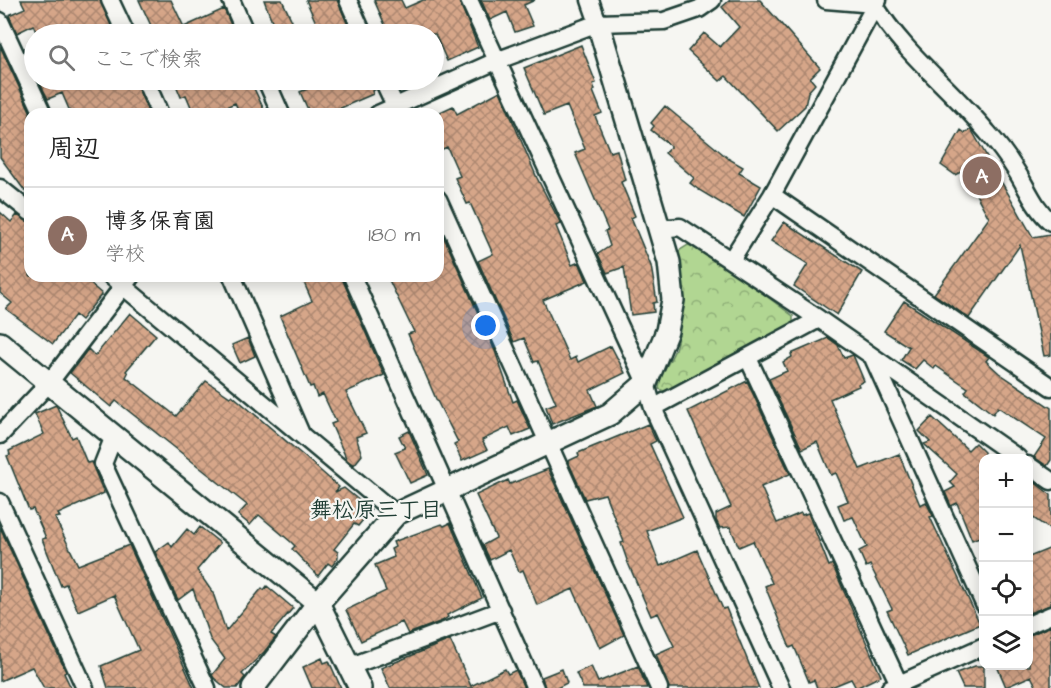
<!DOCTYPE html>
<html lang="ja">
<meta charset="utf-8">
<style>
body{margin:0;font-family:"Architects Daughter","Klee One",sans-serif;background:#f2f2f2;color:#222}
.controls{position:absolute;right:18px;bottom:18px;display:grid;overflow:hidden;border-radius:12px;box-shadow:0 3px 15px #0003}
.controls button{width:54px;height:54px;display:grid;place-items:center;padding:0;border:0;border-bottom:2px solid #e0e0e0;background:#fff;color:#222;font:30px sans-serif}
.you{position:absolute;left:486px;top:326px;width:21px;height:21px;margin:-15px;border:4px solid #fff;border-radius:50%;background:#1a73e8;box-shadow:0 0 0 9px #1a73e833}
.badge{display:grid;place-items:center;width:39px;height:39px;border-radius:50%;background:#ea580c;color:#fff;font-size:20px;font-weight:700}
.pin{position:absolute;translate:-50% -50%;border:3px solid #fff;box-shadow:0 2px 6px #0006}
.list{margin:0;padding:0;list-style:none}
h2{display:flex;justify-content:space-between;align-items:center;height:78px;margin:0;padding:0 24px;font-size:26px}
h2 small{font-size:20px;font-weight:400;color:#767676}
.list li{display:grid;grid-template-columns:39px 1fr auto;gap:18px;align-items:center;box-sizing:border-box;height:96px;padding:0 24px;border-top:2px solid #e0e0e0}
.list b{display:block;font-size:22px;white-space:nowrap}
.list p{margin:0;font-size:20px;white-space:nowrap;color:#767676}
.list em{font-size:20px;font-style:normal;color:#767676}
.icon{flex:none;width:33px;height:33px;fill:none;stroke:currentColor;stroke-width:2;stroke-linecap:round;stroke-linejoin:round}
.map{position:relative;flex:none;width:1051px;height:688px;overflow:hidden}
.search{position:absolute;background:#fff;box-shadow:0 3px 15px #0003;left:24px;top:24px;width:420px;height:66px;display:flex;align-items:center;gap:15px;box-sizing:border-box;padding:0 21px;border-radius:33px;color:#767676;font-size:22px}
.panel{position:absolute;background:#fff;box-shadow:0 3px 15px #0003;left:24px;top:108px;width:420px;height:174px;border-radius:18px}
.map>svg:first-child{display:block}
.park{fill:url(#park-crowns);stroke:#688a63;stroke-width:1.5}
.building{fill:url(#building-cross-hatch);stroke:#1f3d34;stroke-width:1.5}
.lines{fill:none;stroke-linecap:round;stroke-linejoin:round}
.minor-casing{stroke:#1f3d34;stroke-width:21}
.tertiary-casing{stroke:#1f3d34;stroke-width:26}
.minor{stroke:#f6f6f2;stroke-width:16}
.tertiary{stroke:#f6f6f2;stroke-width:21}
.labels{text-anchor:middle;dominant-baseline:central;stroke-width:4.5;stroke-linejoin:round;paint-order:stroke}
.neighbourhood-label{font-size:22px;font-weight:bold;fill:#1f3d34;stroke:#f6f6f2}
</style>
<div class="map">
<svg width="1051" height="688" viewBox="0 0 1051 688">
<defs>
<pattern id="park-crowns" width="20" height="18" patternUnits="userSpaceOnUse" patternTransform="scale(1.5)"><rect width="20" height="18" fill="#b1d692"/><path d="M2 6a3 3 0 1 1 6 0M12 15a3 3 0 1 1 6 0" fill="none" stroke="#8faf78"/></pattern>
<pattern id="building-cross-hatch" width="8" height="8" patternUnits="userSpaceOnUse" patternTransform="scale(1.5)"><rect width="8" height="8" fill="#d6a689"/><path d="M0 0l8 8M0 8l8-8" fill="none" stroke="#ad8871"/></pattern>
</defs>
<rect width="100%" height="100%" fill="#f6f6f2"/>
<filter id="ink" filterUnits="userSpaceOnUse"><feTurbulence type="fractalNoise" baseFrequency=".0167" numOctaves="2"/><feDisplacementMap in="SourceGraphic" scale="12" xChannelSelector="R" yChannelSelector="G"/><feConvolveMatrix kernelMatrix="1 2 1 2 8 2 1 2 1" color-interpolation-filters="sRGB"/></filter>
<g filter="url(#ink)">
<path class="park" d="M688,245L706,251L793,316V326L666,392L659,389C659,372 672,361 676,346C683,318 684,286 675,258L680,250Z"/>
<path class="building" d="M21,0H100L115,34H37L33,25L17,33L9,15L25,8Z
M139,0H171L184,27L224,9L235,34H155Z
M264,0H282L292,21L275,29Z
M306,0H337L352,34H321Z
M374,0H401L405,8L423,0H459L478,47L447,61L435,34H389Z
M481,0H535L524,5L533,26L515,32L507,12L490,20Z
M730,0H760L820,68L810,78L815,84L808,92L805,106L778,131L726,76L720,81L688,51L704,33L720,47L739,27L722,7Z
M581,45L596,83L593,84L595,90L593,91L602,113L595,116L610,152L617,150L625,180L621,182L635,216L631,218L651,266L657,302L653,303L654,312L631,315L624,267L607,273L598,254L610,246L605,231L608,230L575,153L585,149L567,106L544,115L524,68Z
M0,46L30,111V198L0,157Z
M50,80H135L149,114H71L62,93L48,99L40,83Z
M174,80H250L266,114H240L235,103L210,114H194L186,95L181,97Z
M328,80H373L376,89L372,91L373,94L327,114H310L300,92Z
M500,91L537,178L561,224L556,226L572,265L579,262L587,281L543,300L570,360L576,357L578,362L611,346L625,373L590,390L597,406L552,424L546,407L556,403L538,361L534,362L524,338L514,342L478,261L493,254L470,203L467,204L455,178L460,176L447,147L438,151V113L453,106L457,114Z
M665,106L729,159L743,167L739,173L761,186L744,217L699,190L690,183L694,178L665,153L671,146L651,130L654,126L651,123Z
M971,129L1033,237L1051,234V355L1044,356L1020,245L969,318L934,294L989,218L963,171L955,175L941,165L961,130L965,133Z
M0,212L11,222L17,215L30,222V276H81L102,294L81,320L75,315L53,344L6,309L12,303L0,293Z
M784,222L862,272L837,315L794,286L808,264L771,241Z
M438,224L495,351L513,402L517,400L530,429L513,436L509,427L482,440L487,450L462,461L454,444L458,442L436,399L408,334L414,332L387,276H438Z
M301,276H341L384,375L346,392L366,433L356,437L362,455L354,465L347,460L331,424L336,422L323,394L317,397L313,386L310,387L280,316L312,301Z
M904,301L989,357L986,361L999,373L1051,408V460L1047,466L1034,457L1046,439L998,407L993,414L965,392L968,388L936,366L934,369L923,360L915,369L901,360L909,347L884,331Z
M130,313L156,335L126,371L128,373L126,377L176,416L206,381L230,397L232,395L306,458L339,487L335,492L344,488L371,510L358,526L354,524L334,549L338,552V558L332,566L328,563L318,576L292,549L295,546L291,542L259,515L250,525L238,515L247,505L116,401L111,407L70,373L88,349L95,356Z
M248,338L255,356L240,363L232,345Z
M828,338L838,345L844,358L853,355L864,381L858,384L859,386L830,399L860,469L899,454L920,505L926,502L933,516L930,517L980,624L908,655L887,611L892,609L870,565L866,567L859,551L867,547L853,517L844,520L838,505L848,501L836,473L831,475L817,442L802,449L769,379L787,371L783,362L792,357L791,354Z
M747,381L790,474L761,487L777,523L801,513L802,515L808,513L829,566L832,564L881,676L856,688L851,679L829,688H817L814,680L809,682L794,646L790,648L765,586L772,583L753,541L739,547L730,527L720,528L716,520V514L731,507L688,411Z
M56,405L72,438L76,436L87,463L91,462L104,493L58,514L60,517L55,518L78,565L129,545L194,688H108L101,666L139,650L114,595L78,611L66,584L61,586L42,539L46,538L33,509L29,510L7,456L10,455L9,451L44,434L35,414Z
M932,417L968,450L975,443L984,452V535L972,540L957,503L951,506L945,492L955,487L950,482L957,474L924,444L930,442L919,431Z
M648,424L656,441L650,444L683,517L647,531L660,566L697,550L723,609L726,608L759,688H669L656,654L674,646L658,613L651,616L628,563L621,543L624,542L605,494L585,499L568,461L579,456L578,453Z
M409,431L428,475L410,483L395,452L405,448L399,436Z
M548,469L624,635L600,648L573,589L537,605L523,570L519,572L509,550L490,560L483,545L496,538L476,495L508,480L510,484Z
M1029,478L1051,495V530L1029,515Z
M450,523L482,598L447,615L448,617L442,621L408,634L402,622L361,641L346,610L386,591L375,565L394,557L391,549L395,547L393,542L442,524L444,526Z
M0,527L66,672L64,673L71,688H44L32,667L0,681Z
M200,527L220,543L197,570L213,593L226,631L262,588L264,590L267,586L293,608L271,634L276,637L264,652L242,674L245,677L237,688H226L214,678L212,675L225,659L210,639L193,589L178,600L155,552L169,542L172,547L187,529L194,535Z
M1051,548V605L1029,613V557Z
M1051,626V688H1037L1031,676L1006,687L997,666H1029V635Z
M450,640L471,686L505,669L508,674L516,670L524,688H390L381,668Z
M322,658L324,663L329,661L341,688H312L303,667Z
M591,666L598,682L638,666L647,688H583L576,673Z
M975,666H984V688H963L956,673Z
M562,669L567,683L557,688H545L542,677Z"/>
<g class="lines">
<defs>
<path id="minor" d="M110,0L126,34
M231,0L246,34
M348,0L363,34
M469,0L646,383L653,408L781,688
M590,0L598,23
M826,0L874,4
M874,4C904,54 950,87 987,132C997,143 1007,156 1015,169C1027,187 1034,208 1051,222
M0,21L43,114
M145,80L160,114
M266,80L281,114
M383,80L399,114
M378,114L496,61L598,23L664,21L699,9L712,0
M0,188L30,212
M772,195L1051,387
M438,199L659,688
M659,229L680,227L819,319L1018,458
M731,260L772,195L878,0
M111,276L396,514
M232,276L301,434
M352,276L535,688
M748,358L899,684
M874,360L984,604
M653,408L819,319
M0,435L49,383L131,276
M114,436L103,464L207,688
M1028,465L1051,481
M0,502L85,688
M1028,625L1051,615
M351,666L501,610
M890,688L984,646"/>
<path id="tertiary" d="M0,343L318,603L360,688
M253,688L318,603L396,514L610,414L646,383L667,331L673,300L669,262L598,23"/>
</defs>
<use href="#minor" class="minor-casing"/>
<use href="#tertiary" class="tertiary-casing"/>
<use href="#minor" class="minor"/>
<use href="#tertiary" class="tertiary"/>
</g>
</g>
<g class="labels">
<g class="neighbourhood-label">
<text x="376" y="510">舞松原三丁目</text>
</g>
</g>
</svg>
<div class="controls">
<button>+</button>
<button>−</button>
<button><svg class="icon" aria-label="locate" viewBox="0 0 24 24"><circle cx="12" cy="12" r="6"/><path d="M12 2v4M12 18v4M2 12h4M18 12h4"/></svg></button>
<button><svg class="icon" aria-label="layers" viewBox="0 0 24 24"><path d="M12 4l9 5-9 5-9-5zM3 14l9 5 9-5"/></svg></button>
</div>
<div class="you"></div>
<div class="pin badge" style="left:982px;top:176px;background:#8d6e63">A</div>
<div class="search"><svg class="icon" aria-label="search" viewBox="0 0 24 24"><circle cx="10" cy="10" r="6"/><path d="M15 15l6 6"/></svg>ここで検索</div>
<section class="panel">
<h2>周辺<small></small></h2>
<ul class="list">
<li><span class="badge" style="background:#8d6e63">A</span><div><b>博多保育園</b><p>学校</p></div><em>180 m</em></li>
</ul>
</section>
</div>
